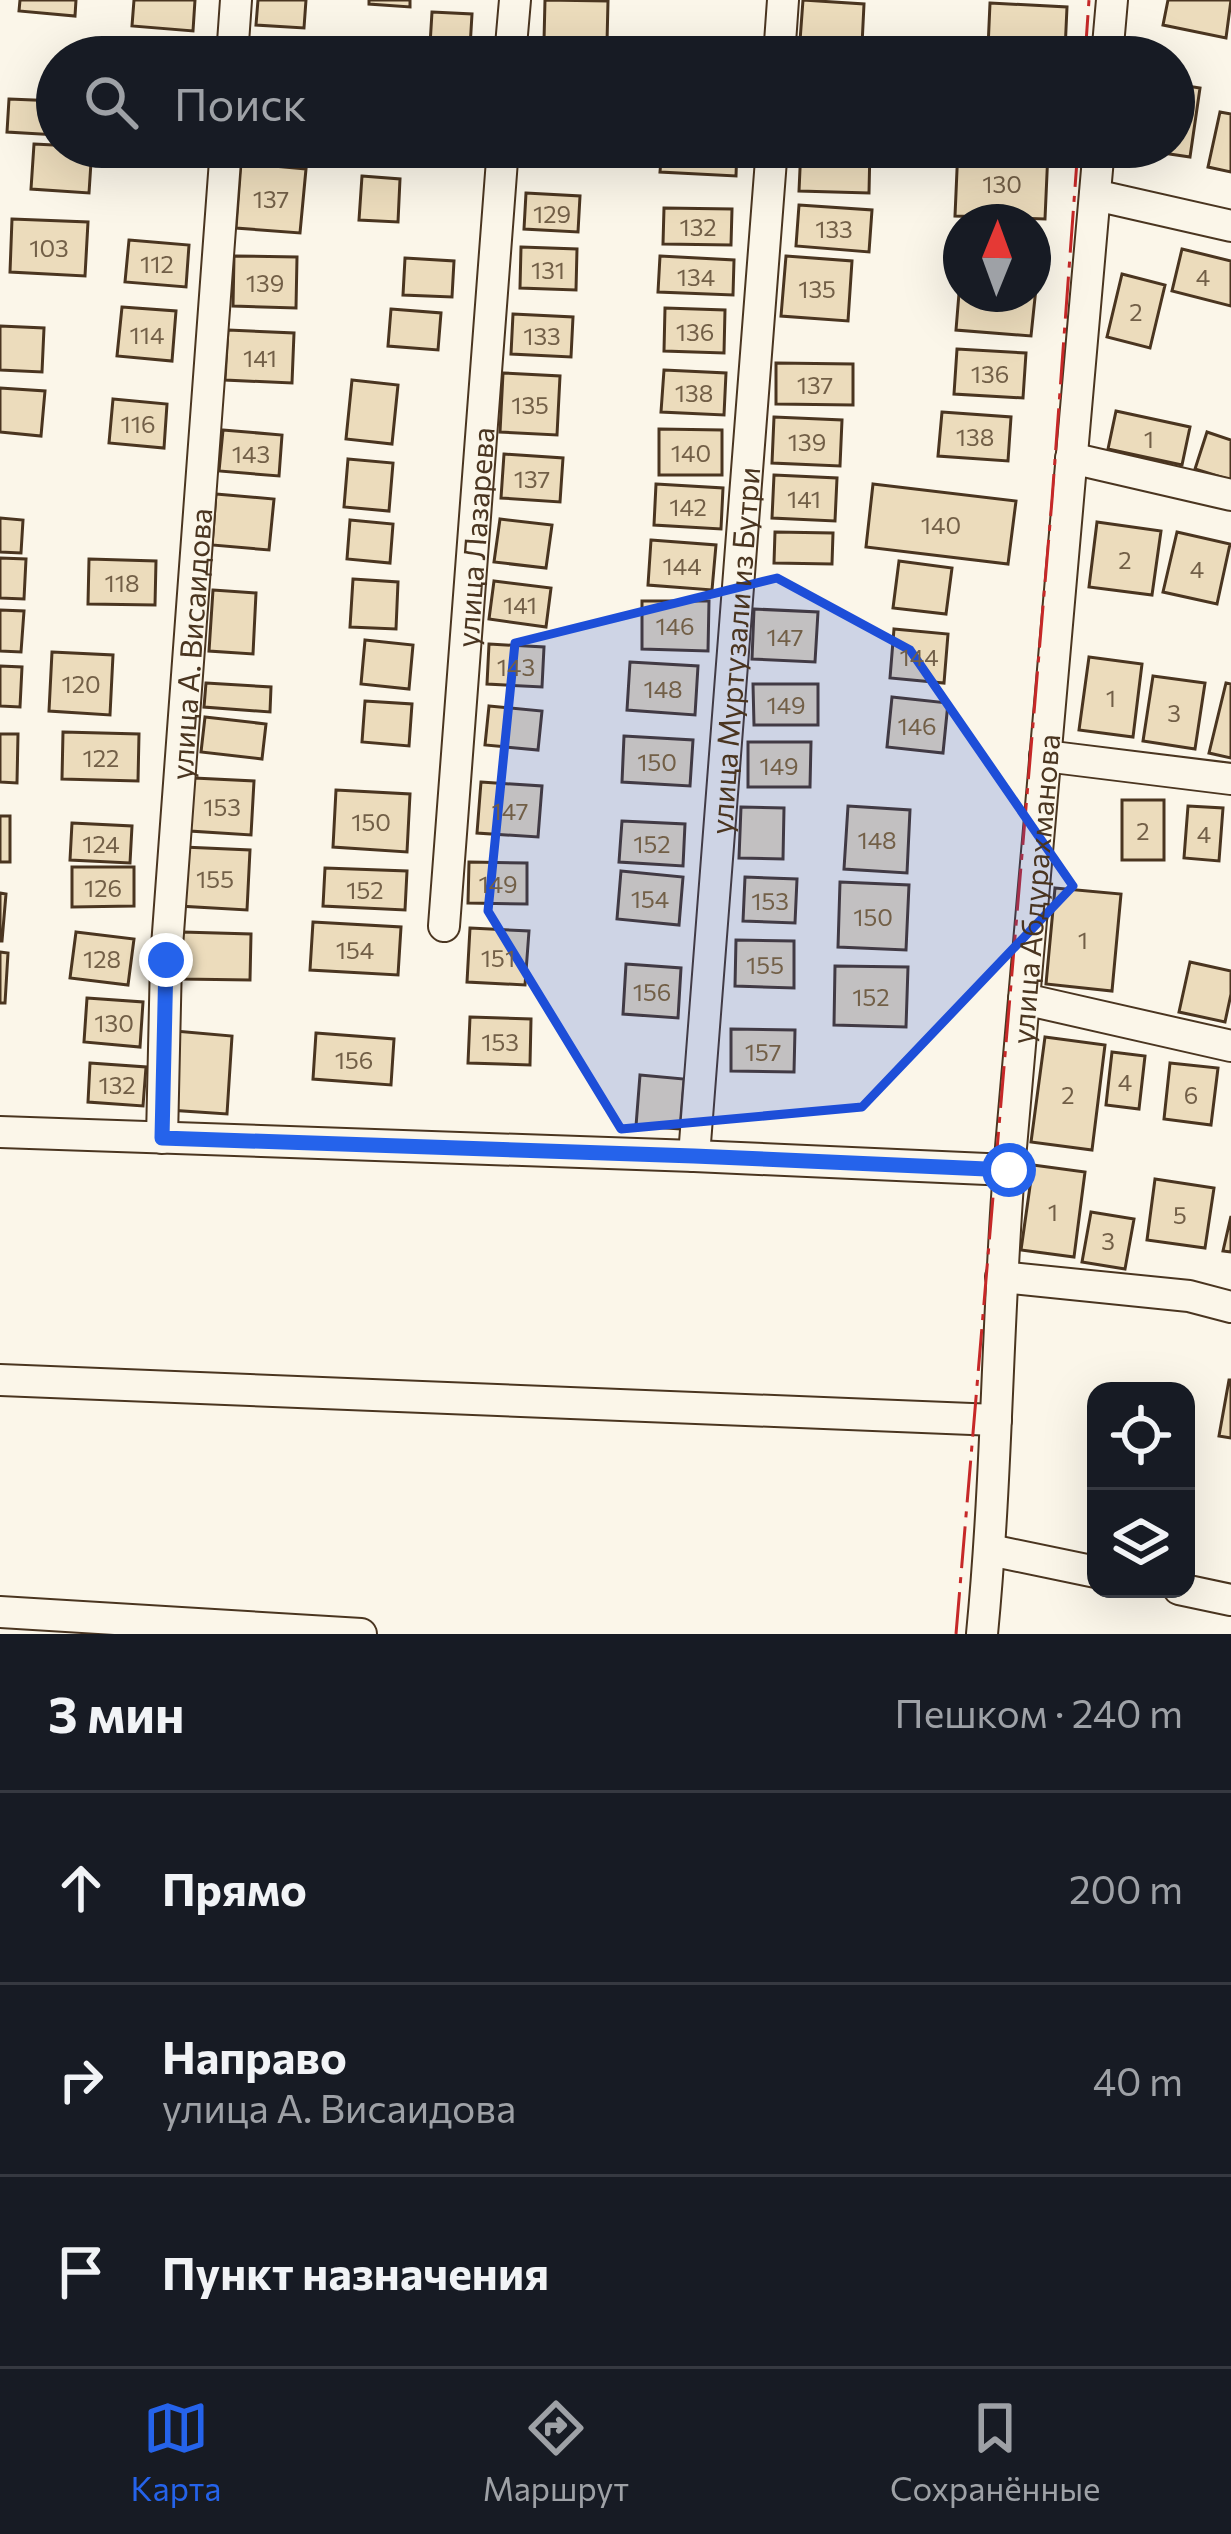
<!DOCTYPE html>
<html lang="ru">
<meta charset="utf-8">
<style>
body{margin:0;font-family:Commissioner,sans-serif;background:#20242c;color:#f1f3f6}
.controls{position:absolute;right:36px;bottom:36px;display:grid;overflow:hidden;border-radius:24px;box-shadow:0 12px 48px #0002}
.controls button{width:108px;height:108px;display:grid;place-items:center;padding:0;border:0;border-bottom:3px solid #363941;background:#171b24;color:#f1f3f6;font:60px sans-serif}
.compass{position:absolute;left:943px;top:204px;width:108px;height:108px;border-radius:50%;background:#171b24;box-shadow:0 12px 48px #0002;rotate:1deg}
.stop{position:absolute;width:36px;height:36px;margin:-27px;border:9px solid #2563eb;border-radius:50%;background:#fff}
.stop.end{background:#2563eb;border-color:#fff;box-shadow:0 3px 12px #0008}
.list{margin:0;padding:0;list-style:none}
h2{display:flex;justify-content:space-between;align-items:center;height:156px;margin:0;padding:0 48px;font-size:51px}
h2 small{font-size:39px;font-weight:400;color:#9ea1a6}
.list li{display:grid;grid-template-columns:78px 1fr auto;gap:36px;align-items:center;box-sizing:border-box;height:192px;padding:0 48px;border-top:3px solid #363941}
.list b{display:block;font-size:45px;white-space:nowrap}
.list p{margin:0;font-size:39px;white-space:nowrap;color:#9ea1a6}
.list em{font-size:39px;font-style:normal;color:#9ea1a6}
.icon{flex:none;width:66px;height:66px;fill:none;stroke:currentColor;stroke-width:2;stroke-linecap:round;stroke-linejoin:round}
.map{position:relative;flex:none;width:1231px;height:1634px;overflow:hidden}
.search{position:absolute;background:#171b24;box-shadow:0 12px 48px #0002;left:36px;right:36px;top:36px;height:132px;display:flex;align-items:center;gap:30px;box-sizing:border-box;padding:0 42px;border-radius:66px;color:#9ea1a6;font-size:45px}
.sheet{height:732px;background:#171b24}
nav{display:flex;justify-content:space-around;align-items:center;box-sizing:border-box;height:168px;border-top:3px solid #363941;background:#171b24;font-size:33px;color:#9ea1a6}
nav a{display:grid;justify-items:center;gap:6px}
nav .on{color:#2563eb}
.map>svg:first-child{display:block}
.building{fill:#ecdcbc;stroke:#4a3520;stroke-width:3}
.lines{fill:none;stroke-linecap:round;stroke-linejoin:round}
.minor-casing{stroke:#4a3520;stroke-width:34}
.minor{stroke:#fbf6e9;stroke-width:30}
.power{stroke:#c62828;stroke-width:3;stroke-dasharray:42 9 6 9;stroke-linecap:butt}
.route{stroke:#2563eb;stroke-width:15}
.marked{fill:#1d4ed8;fill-opacity:0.2;stroke:#1d4ed8;stroke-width:9;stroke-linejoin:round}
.labels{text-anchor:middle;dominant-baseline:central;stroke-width:9;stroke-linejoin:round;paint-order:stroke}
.number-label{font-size:24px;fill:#725f47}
.street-label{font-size:30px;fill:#4a3520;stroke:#fbf6e9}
</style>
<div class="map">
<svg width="1231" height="1634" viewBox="0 0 1231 1634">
<rect width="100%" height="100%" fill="#fbf6e9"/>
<path class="building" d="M20,0H76L75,16L19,11Z
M134,0H195L193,31L132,26Z
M258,0H306L304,28L256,25Z
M369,0H410V7L369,4Z
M545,0L608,1L607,43L544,41Z
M803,0L864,4L862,45L800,41Z
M1168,0H1231L1226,38L1163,25Z
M990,3L1067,7L1065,51L988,48Z
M432,12L472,14L470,48L430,45Z
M133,44L197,49L196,57H132Z
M248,44L301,47L300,57H247Z
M673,52L754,56V57H672Z
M1174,84L1200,88L1190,157L1129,148L1174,147Z
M9,99L57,101V135L7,132Z
M1220,112L1231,114V172L1208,167Z
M34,144L92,147L89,193L31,189Z
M419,147H464V163L419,161Z
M523,147H576L575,163L522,161Z
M662,147H737L736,176L660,172Z
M801,147H870L869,193L799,191Z
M958,147L1048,151L1045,219L955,216Z
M241,163L306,169L300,233L236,228Z
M362,176L400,179L398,222L359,220Z
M526,193L580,196L578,232L524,229Z
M799,205L872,210L869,252L796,246Z
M664,208L732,209L731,245L663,244Z
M12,219L88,222L85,276L10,272Z
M1033,233H1041L1038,273H1033Z
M129,240L189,245L186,287L125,282Z
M521,247L577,249L576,290L520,288Z
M1182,249L1231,261V306L1172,291Z
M234,256L297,257L296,308L233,306Z
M660,256L734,260L733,295L658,292Z
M786,256L852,261L848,321L781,316Z
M405,258L454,261L452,297L403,295Z
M1122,274L1165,285L1150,348L1107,337Z
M960,281L961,294H1033V287L1036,288L1031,336L956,330Z
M122,307L176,311L172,361L117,356Z
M665,308L725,310L724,353L664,351Z
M391,309L441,313L438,350L388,346Z
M513,314L573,317L571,357L511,354Z
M0,326L44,328L42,372L0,370Z
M228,330L294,333L292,383L225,380Z
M957,349L1026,353L1023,398L954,394Z
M776,363L853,364V405L776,404Z
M664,370L726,373L724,415L661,412Z
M503,373L560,376L557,435L500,432Z
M352,380L398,385L392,444L346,439Z
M0,388L45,391L41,436L0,432Z
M113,399L167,404L164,448L109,443Z
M1116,411L1190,427L1182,465L1108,449Z
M942,412L1011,417L1008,461L938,456Z
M774,417L842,420L840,466L772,463Z
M659,429L722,430V475H659Z
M223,430L282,435L279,476L219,471Z
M1207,432L1231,440V480L1195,469Z
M504,454L563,458L560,502L501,498Z
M348,459L393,463L389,511L344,507Z
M774,475L837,478L835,521L772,518Z
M656,484L723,488L721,529L654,525Z
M873,484L1016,501L1008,564L866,547Z
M216,494L274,499L269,550L212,545Z
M0,518L23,520L21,553L0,552Z
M500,519L552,525L546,568L494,562Z
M350,520L393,524L390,563L347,559Z
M1097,522L1161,531L1152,595L1089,587Z
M775,532L833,533L832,564L774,563Z
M1177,532L1230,544L1217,604L1163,592Z
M651,540L716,545L712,590L648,585Z
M0,558L26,559L24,599L0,598Z
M89,559L156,561L155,605L88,604Z
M899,561L952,568L946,614L893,608Z
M353,579L398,582L396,629L350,627Z
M494,581L551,588L546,627L489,619Z
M213,590L256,593L253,654L209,651Z
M642,601H709L708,651L642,649Z
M754,609L818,612L815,662L752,659Z
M0,610L24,611L21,652L0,651Z
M894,629L948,634L944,683L890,678Z
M365,640L413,645L409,689L361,684Z
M489,644L544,647L542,687L487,684Z
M52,652L113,655L110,715L49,711Z
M1089,657L1142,664L1133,737L1079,730Z
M630,662L698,666L695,715L627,710Z
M0,666L22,667L20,707L0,706Z
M1153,676L1205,683L1195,749L1143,741Z
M206,683L271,687L270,712L204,707Z
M1226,683L1231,684V758L1209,753Z
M753,684H818V725H754Z
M892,697L948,703L943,753L887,747Z
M365,701L412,704L409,746L362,742Z
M489,706L542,711L538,750L485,745Z
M205,717L266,724L262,759L201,752Z
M63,732L139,734L138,781L62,779Z
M0,734H18L17,783L0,782Z
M624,736L693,740L690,786L622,782Z
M748,742H811L810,787H748Z
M194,778L254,781L251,835L190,831Z
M481,782L542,786L538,837L477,833Z
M336,790L410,794L407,852L333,847Z
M1122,800H1164V860H1122Z
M848,806L910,810L907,873L844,869Z
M1188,806L1223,808L1219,861L1184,858Z
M741,807L784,808L783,859L739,858Z
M0,816H10V862H0Z
M622,821L685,824L683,866L619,862Z
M72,823L132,826L130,863L70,860Z
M183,847L250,850L247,910L179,906Z
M469,862L527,863V904L468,903Z
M72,867H134V906L72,907Z
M325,868L407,871L405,910L323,906Z
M621,871L683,877L679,925L617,919Z
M745,877L797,879L795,923L743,921Z
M840,882L909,885L906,950L838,947Z
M1055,888L1121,894L1112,991L1046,984Z
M0,893L6,894L2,941H0Z
M313,922L401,927L398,975L310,970Z
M470,928L529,931L525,985L467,982Z
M76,932L134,939L128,985L70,978Z
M182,932L251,934L250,980L181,979Z
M736,940L794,941V988L735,986Z
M0,952L8,953L5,1003H0Z
M1190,962L1231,971V994L1225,1022L1179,1012Z
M626,964L681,968L678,1018L623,1014Z
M835,966L908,967L906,1027L834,1025Z
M87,998L143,1002L140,1047L84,1042Z
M470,1017L531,1019L530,1065L468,1063Z
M731,1029L795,1030L794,1072L731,1071Z
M175,1031L232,1036L227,1114L169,1110Z
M316,1033L394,1039L391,1085L313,1079Z
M1045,1037L1105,1045L1092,1150L1031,1142Z
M1112,1052L1145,1056L1139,1109L1106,1105Z
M90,1063L146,1067L143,1106L88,1102Z
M1170,1063L1218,1068L1211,1125L1164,1119Z
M640,1075L684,1079L680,1129L636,1126Z
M1033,1165L1085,1172L1074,1257L1021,1250Z
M1155,1179L1214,1188L1205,1248L1147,1240Z
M1091,1212L1134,1219L1125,1269L1082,1262Z
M1231,1216V1252L1223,1251Z
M1229,1380H1231V1438L1219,1436Z"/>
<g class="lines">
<defs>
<g id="minor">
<path d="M232,57L236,0"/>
<path d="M510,57L515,0"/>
<path d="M779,57L783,0"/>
<path d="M1107,57L1112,0"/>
<path d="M1095,195L1231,226"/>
<path d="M1071,458L1231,495"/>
<path d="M1045,756L1231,779"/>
<path id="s1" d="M444,926L503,147"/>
<path d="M1024,999L1231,1046"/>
<path d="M0,1132L694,1156L1009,1170"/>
<path id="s2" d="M162,1138L166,960L226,147"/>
<path id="s3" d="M694,1156L772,147"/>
<path d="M1001,1277L1189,1296L1231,1307"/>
<path d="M0,1380L996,1420"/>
<path d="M990,1550L1096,1572"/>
<path d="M1179,1589L1231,1600"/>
<path d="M0,1612L361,1634"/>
<path id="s4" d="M982,1634C997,1480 997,1325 1009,1170L1099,147"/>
</g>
</defs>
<use href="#minor" class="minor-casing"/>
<use href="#minor" class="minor"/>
<path class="power" d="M1085,57L1089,0
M956,1634L1052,500L1078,147"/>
</g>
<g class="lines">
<path class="route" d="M166,960L162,1138L694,1156L1009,1170"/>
</g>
<path class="marked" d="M777,578L910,650L1073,886L862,1107L621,1129L488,911L515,643Z"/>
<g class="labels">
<g class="number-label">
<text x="1002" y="183">130</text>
<text x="271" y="198">137</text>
<text x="552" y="213">129</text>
<text x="698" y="226">132</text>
<text x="834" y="228">133</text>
<text x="49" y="247">103</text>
<text x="157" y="263">112</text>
<text x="548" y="269">131</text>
<text x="696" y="276">134</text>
<text x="1203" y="276">4</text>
<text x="265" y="282">139</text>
<text x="817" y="288">135</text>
<text x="1136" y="311">2</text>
<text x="695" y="331">136</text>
<text x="147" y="334">114</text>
<text x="542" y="335">133</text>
<text x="260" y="357">141</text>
<text x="990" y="373">136</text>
<text x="815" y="384">137</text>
<text x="694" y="392">138</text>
<text x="530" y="404">135</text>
<text x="138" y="423">116</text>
<text x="975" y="436">138</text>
<text x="1149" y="438">1</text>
<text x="807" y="441">139</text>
<text x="691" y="452">140</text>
<text x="251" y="453">143</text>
<text x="532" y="478">137</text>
<text x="804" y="498">141</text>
<text x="688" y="506">142</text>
<text x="941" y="524">140</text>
<text x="1125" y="559">2</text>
<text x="682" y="565">144</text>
<text x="1197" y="568">4</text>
<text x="122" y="582">118</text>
<text x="520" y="604">141</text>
<text x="675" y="625">146</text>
<text x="785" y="636">147</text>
<text x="919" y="656">144</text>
<text x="516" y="666">143</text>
<text x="81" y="683">120</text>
<text x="663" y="688">148</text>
<text x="1111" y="697">1</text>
<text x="786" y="704">149</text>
<text x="1174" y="712">3</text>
<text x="917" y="725">146</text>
<text x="101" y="757">122</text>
<text x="657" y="761">150</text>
<text x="779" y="765">149</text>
<text x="222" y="806">153</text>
<text x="510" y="810">147</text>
<text x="371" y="821">150</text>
<text x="1143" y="830">2</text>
<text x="1204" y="833">4</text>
<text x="877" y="839">148</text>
<text x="101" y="843">124</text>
<text x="652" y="843">152</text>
<text x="215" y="878">155</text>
<text x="498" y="883">149</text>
<text x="103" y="887">126</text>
<text x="365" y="889">152</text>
<text x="650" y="898">154</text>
<text x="770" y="900">153</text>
<text x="873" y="916">150</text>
<text x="1083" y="939">1</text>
<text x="355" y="949">154</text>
<text x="498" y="957">151</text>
<text x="102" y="958">128</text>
<text x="765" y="964">155</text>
<text x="652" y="991">156</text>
<text x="871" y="996">152</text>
<text x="114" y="1022">130</text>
<text x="500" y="1041">153</text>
<text x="763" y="1051">157</text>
<text x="354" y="1059">156</text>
<text x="1125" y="1081">4</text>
<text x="117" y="1084">132</text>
<text x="1068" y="1094">2</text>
<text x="1191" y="1094">6</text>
<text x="1053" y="1211">1</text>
<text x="1180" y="1214">5</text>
<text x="1108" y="1240">3</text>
</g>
<g class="street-label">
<text stroke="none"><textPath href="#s1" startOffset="390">улица Лазарева</textPath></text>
<text stroke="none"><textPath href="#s2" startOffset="495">улица А. Висаидова</textPath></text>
<text stroke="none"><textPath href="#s3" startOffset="507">улица Муртузали из Бутри</textPath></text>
<text stroke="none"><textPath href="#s4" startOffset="747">улица Абдурахманова</textPath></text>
</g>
</g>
</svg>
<div class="controls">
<button><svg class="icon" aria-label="locate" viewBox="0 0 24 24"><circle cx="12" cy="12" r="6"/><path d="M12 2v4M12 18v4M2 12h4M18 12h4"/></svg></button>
<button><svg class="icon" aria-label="layers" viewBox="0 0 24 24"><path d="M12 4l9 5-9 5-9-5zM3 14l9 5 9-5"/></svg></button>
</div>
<svg class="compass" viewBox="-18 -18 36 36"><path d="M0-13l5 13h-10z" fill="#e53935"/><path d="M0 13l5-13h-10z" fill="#9ea1a6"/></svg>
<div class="stop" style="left:1009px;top:1170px"></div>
<div class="stop end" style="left:166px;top:960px"></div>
<div class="search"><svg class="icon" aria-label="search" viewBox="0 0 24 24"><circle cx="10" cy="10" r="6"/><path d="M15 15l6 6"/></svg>Поиск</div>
</div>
<section class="sheet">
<h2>3 мин<small>Пешком · 240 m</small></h2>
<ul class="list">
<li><svg class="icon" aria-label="ahead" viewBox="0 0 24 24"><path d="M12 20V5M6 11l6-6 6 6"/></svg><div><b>Прямо</b></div><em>200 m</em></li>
<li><svg class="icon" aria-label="right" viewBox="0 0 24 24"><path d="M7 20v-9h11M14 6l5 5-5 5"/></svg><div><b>Направо</b><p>улица А. Висаидова</p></div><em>40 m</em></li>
<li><svg class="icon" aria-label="arrive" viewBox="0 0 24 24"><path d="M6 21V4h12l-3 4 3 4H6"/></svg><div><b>Пункт назначения</b></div></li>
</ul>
</section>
<nav>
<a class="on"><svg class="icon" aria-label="map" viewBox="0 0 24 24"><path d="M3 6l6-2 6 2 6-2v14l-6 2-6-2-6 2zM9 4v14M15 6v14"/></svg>Карта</a>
<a><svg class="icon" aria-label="directions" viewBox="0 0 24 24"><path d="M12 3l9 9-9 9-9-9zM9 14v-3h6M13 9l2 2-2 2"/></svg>Маршрут</a>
<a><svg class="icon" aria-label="saved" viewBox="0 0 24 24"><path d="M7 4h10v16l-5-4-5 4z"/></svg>Сохранённые</a>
</nav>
